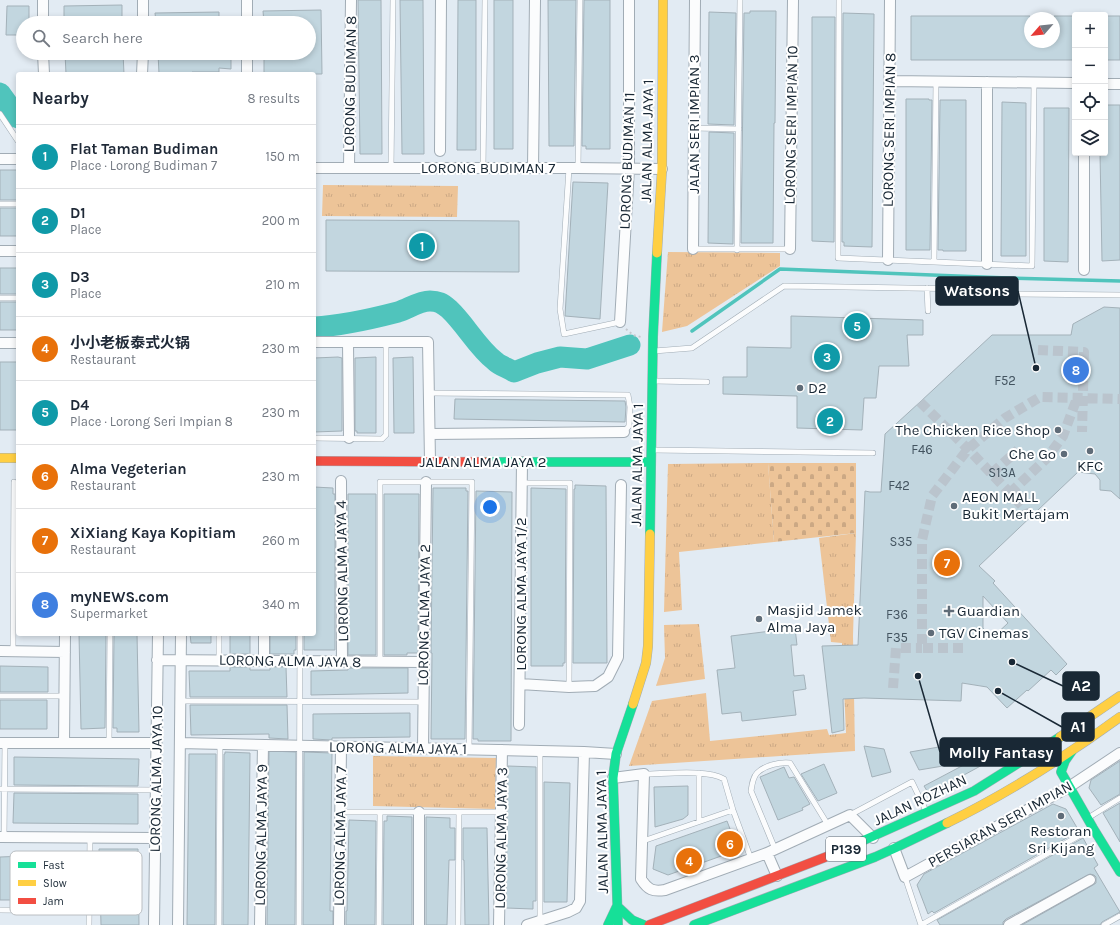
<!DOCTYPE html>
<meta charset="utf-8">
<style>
body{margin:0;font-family:Karla,"Noto Sans SC",sans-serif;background:#f2f2f3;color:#1f2937}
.controls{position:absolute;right:12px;top:12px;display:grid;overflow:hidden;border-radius:4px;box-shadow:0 2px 6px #0003}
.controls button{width:36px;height:36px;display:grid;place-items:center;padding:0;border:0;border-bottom:1px solid #e0e1e3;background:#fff;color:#1f2937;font:20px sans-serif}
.compass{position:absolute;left:1024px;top:12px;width:36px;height:36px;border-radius:50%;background:#fff;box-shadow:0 2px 6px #0003;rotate:242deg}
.you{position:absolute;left:490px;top:507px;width:14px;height:14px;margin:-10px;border:3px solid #fff;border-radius:50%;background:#1a73e8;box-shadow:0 0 0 6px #1a73e833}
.badge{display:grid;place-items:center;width:26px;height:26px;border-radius:50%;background:#2563eb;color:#fff;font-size:13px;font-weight:700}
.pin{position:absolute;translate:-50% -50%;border:2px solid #fff;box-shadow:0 1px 4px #0006}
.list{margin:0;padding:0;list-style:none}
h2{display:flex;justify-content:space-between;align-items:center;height:52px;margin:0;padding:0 16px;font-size:17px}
h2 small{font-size:13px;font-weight:400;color:#747a83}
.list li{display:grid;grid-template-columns:26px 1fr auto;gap:12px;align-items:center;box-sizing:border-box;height:64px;padding:0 16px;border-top:1px solid #e0e1e3}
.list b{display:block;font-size:15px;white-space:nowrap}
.list p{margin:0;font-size:13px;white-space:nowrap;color:#747a83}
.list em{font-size:13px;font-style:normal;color:#747a83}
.icon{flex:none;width:22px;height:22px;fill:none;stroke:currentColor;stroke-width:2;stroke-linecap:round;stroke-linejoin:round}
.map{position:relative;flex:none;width:1120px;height:925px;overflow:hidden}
.search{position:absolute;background:#fff;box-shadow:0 2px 6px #0003;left:16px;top:16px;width:300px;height:44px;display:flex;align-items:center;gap:10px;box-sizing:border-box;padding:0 14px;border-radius:22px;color:#747a83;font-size:15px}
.panel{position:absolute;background:#fff;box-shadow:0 2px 6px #0003;left:16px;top:72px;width:300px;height:564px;border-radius:4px}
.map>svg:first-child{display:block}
.grass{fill:url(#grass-tufts)}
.cemetery{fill:url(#cemetery-stones)}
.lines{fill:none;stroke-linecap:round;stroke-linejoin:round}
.stream{stroke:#50c4bc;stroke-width:3.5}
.river{stroke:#50c4bc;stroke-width:21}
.building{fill:#c2d6df;stroke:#a3b1b9;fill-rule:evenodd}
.street-tunnel{stroke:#bac4cd;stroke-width:10;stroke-dasharray:10 5;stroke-linecap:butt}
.lane-casing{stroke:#a1acb5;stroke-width:6}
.street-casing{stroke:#a1acb5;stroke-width:12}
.fast-casing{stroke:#a1acb5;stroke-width:10}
.slow-casing{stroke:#a1acb5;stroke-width:10}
.jam-casing{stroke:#a1acb5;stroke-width:10}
.path{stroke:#c5c9ce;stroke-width:2;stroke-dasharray:2 3;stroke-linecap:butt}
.lane{stroke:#fbfcfd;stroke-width:5}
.street{stroke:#fbfcfd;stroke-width:10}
.fast{stroke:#16e098;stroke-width:9}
.slow{stroke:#ffcf43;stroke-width:9}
.jam{stroke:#f24e42;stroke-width:9}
.poi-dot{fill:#5f6c78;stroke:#fff;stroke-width:1.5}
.labels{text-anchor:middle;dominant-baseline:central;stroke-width:4;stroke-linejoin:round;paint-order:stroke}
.number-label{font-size:13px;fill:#435460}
.shield{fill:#fff;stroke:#5e6872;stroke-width:1}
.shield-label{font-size:14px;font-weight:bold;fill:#192835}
.street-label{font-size:15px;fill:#192835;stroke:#fff}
.poi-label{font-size:15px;fill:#192835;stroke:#fff;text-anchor:start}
.key{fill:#fff;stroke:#babec2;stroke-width:1}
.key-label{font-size:11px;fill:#192835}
.leader{fill:none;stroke:#192835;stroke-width:1.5}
.callout-dot{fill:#192835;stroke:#fff;stroke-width:1.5}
.callout{fill:#192835;stroke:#192835;stroke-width:1.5}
.callout-label{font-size:16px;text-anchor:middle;font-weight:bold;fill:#fff}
</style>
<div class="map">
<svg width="1120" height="925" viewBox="0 0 1120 925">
<defs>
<pattern id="grass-tufts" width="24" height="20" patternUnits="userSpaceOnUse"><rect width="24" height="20" fill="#edc498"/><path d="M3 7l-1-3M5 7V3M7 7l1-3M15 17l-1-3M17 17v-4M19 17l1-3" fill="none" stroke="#cba884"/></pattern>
<pattern id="cemetery-stones" width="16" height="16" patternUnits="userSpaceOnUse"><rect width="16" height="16" fill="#edc498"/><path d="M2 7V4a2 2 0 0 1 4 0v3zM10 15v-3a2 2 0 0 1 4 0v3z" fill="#cba884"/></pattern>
</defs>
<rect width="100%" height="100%" fill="#e2ebf3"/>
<path class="grass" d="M323,185L458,186L457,217L322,216Z
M668,252L780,253V266L687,326L662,332Z
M768,463L774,542L679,552L682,610L664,612L668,464Z
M856,533L853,636L855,751L629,766L652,701L706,693L710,741L827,729L829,735L846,733L842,643L831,642L819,538Z
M699,624L705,679L656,686L665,658L664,625Z
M373,756L496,758L495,809L373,806Z"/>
<path class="cemetery" d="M768,463H856V533L774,542Z"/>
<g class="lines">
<path class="stream" d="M692,331L780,269L1008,278L1120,281"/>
<path class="river" d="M0,93L18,118
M314,327C342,326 371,319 398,312C408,309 419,301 430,301C438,301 442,303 449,309C466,325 477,347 495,361C500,366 508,368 514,372L537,363L560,357L587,359L630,345"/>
</g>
<path class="building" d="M358,0H381L382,154H360Z
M400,0H423L424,154H402Z
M458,0H476V150H457Z
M494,0H513V149H494Z
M548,0H576L574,146H549Z
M584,0H610V149H586V146H582Z
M122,5V23H64V6Z
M7,6H29V23H23V35H6Z
M321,10L322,74H264V53H309V23H264L263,11Z
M750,11H776L775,123H774L773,243H741L744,13H750Z
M219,12V23H156L155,13Z
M709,12L736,13L734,125L708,124Z
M843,13L874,14L872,247L844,246V242H842Z
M911,16H1030V42H1054V16H1075V60H911Z
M1105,16H1120V60H1105Z
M812,17H835L834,242L812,241Z
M65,53H123L124,74H66Z
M158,53H219V55H231V69L219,68V72H192V74H159Z
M906,99H929V100H932L930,250H906Z
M940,100H966V251H943V250H938Z
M1002,102L1026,103V256H1001Z
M1105,105H1120V260L1102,261L1100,153H1105Z
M1044,108H1069L1068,262L1044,261Z
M709,132L734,133L733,244L708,243Z
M0,170H18V200H0Z
M573,182L608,183L600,319L565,316Z
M0,208H18V236H0Z
M326,220L519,221V272L326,271Z
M0,268H18V294H0Z
M0,302H18V330H0Z
M1104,307L1120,308V499L1111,491L1100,490V480L1095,474L1078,472L979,566L995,581L993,583L1067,664L1056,675L1051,670L1028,691L1027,690L1007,708L987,687L962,683L961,701L864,698L843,699L844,730L832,733L822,646L858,645L865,491L870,492H881L885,434L920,402L992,335H1071L1073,324ZM983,596L1008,623L992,638L983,628Z
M791,316L923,320V335H907L909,366H879L876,398H864L862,430L797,428V396L723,394V377H747V347L791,348Z
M338,357L342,358V431L314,432V358Z
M376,357V433H357V431H355V358Z
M413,357L414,433H394L393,358Z
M0,362H18V430H0Z
M455,399L625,401L626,407L625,422L454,419Z
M575,485L606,486L607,663H573L574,489H575Z
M314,487L333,488V494H335V650H304V634H314Z
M433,488H466V491H468L465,739H431L432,653H431Z
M531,488L566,489L565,663H563V666H531Z
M476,491L512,492L511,741H478V739H473Z
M348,494H376V655H348Z
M384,494H419L418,653H407V655H384Z
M795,628L797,645H791L794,676L804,675L806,689L793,691L796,715L742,721L741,712L722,714L717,670L735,668L731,636Z
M79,634H106L105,728L81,729Z
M114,634H137L139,732H117V728H113Z
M190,634H211V643H191Z
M230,634H250V654H230Z
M270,634H296V650H294V654H270Z
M0,666L48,667V692H0Z
M230,667H250V670H270V667H286L287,697H190L189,671H230Z
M348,668H408V693L311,695V671L348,670Z
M0,700H47V729H0Z
M190,705H287L288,739L269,738V734L191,735Z
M410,713V737L332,738V740L313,739V714Z
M864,746L884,749L891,772L872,777Z
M939,747L949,765L919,770L910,752Z
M269,751L296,752L295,925H267Z
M225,752L250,753L248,925H223L224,754H225Z
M304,752L332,753L330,911H333V925H303Z
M189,754H216L215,925H187Z
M14,757L139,759L138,786L14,785Z
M983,758L986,763L929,794L924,786L975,759Z
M1120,761V794L1101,805L1089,788L1091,780Z
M824,764L837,793L818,801L801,774Z
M508,766L536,767V901H533V909L506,908Z
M784,767L789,778L794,777L810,804L802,808L803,810L778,820L760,777Z
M544,782L570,783L567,902H544Z
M688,786V815L683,819L655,827L654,787Z
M14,793L138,794V824L13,823Z
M1120,803V842L1103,813Z
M1053,804L1066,809L1079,831L934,913L932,911L928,914L917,885L924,874Z
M387,816L412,817V925H383L384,821H387Z
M426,817L450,818V828H455V860H449L447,925H426Z
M349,820L376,821L375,925H346V911H347Z
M727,821L738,850L668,875L653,869L656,846Z
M463,828H487L489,925H465L464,860H463Z
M1083,838L1098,865L1094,868L1120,912L1102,922L1100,925H1022L1093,885L1096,883V877L1094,875L1090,874L1006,919L1003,922V925H940L937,920Z
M99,849H138L139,925H101Z
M75,854L76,900H0V857Z"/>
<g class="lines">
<path class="street-tunnel" d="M1038,350L1084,352L1082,432
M920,402L968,449L1025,509L1029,519
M992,473L1018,450
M1010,493L1047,458L1063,436L1077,398
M963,648H922V540L932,496L968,449L1005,418L1040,397L1120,399
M893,688L896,648H922"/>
<defs>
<path id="lane" d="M839,0L838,258L1032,266L1034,83
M0,114L18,141
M694,128L739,129
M391,168L393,0
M483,168L485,0
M569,168L560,309L564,334L620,322
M578,168L580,0
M0,204H18
M693,249H790
M737,250L740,0
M934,262L936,82
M927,288L928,311
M0,298H18
M654,351L692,348L784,286L970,289L1002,294L1120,295
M654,381L707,382
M429,393L628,395L630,407L629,426L624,432
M314,438L382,439L386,435V342
M653,450L873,453
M522,483H570L569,687
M13,651L14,482
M219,660V634
M380,662V482H472L469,750
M0,696H65
M181,701L423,702
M109,743L110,634
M540,751V921
M966,756C978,754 992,751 1004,758C1006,759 1009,762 1011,764
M699,773V821
M644,774C664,774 708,769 724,779L733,810L751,859
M0,789L156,790
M341,812H501
M850,815L912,782L926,811
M1088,818L1120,798
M4,838L5,743
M643,841L733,810
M775,849L751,791C752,784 753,777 757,773C765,765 780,762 790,763L828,825
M905,877L921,925
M0,910L89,911
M89,925L90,838
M219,925L220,744
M299,925L300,634
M379,925L380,812
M458,925L459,812
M921,925L1091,829
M1104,925L1120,916"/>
<path id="street" d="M43,0V23
M247,0V23
M143,23V0
M43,53L44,74
M247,53V74
M142,74L143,53
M890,81L1075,83
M1105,84H1120
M440,151L441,0
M1084,153V270
M0,159H18
M314,168H578L662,169
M349,168L351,0
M533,168L535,0
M693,249L695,0
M790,249L793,0
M0,251H18
M888,260L890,0
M987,264V82
M620,322L629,168V0
M314,342H428L430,461
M348,342L349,438
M0,343H18
M430,434L624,432
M341,481L342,662
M264,634V661
M0,651L65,652
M157,660L423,662
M520,684L569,687L595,686L608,677L618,657L621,485
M519,725L522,462
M0,743H156
M64,743L65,634
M180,743L584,752L616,754
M423,749L426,482
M613,778L644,774L641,879C648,890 653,892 665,890L767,853
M419,812V925
M0,837L155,838
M894,848L905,877L1069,787L1120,753
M777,876L767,853L850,815L873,838
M154,925L158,634
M178,925L181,634
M260,925L263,745
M339,925L341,747
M499,925L502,750
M527,925L568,912L576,908L580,901L584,752
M1009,925L1090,880"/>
<path id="fast" d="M485,462H651
M650,534L653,337L657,253
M1072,751L1065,761L1061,772L1093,828L1120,872
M831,855L974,791L1060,737
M608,925L617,906L632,920L644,925
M618,925L613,778L616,754L633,704
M694,925L875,857L895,848L947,823"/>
<path id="slow" d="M657,253L662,169L663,0
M0,458H18
M633,704L646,663L648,646L650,534
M1060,737L1120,696
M947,823C1008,793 1065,757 1120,717"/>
<path id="jam" d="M314,461L485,462
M649,925L831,855"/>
</defs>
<use href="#lane" class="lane-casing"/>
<use href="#street" class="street-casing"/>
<use href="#fast" class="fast-casing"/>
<use href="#slow" class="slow-casing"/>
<use href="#jam" class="jam-casing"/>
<path class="path" d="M626,329L633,335L641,337"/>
<use href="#lane" class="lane"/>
<use href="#street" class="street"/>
<use href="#fast" class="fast"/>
<use href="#slow" class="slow"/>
<use href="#jam" class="jam"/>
</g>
<g class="poi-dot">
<circle cx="800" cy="388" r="4"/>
<circle cx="1058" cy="430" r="4"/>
<circle cx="1090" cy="451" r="4"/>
<circle cx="1064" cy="454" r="4"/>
<circle cx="954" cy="506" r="4"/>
<path d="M947 605h4v4h4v4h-4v4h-4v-4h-4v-4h4z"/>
<circle cx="759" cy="619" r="4"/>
<circle cx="931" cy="633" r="4"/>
<circle cx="1061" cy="816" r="4"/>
</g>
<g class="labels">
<g class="number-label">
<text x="1005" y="380">F52</text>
<text x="922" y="449">F46</text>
<text x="1002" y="472">S13A</text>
<text x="899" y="485">F42</text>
<text x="901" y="541">S35</text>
<text x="897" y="614">F36</text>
<text x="897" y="637">F35</text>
</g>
<rect class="shield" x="826" y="837" width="40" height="24" rx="3"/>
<g class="shield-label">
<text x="846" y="849">P139</text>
</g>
<g class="street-label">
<text transform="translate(350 84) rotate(-89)">LORONG BUDIMAN 8</text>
<text transform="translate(694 124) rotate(-90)">JALAN SERI IMPIAN 3</text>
<text transform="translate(791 125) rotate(-89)">LORONG SERI IMPIAN 10</text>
<text transform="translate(889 130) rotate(-89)">LORONG SERI IMPIAN 8</text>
<text transform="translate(647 141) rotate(-89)">JALAN ALMA JAYA 1</text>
<text transform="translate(627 161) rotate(-88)">LORONG BUDIMAN 11</text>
<text x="488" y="168">LORONG BUDIMAN 7</text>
<text x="483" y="462">JALAN ALMA JAYA 2</text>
<text transform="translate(637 465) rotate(-89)">JALAN ALMA JAYA 1</text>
<text transform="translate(342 571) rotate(-91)">LORONG ALMA JAYA 4</text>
<text transform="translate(521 594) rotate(-90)">LORONG ALMA JAYA 1/2</text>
<text transform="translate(424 615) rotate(-89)">LORONG ALMA JAYA 2</text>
<text transform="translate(290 661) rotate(1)">LORONG ALMA JAYA 8</text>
<text transform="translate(398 748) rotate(1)">LORONG ALMA JAYA 1</text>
<text transform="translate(156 779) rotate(-89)">LORONG ALMA JAYA 10</text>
<text transform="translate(920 800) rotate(-25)">JALAN ROZHAN</text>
<text transform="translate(1000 824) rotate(-29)">PERSIARAN SERI IMPIAN</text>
<text transform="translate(602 832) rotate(-91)">JALAN ALMA JAYA 1</text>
<text transform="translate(261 835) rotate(-89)">LORONG ALMA JAYA 9</text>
<text transform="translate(340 836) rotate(-89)">LORONG ALMA JAYA 7</text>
<text transform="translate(501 838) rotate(-89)">LORONG ALMA JAYA 3</text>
</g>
<g class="poi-label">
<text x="808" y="388">D2</text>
<text x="1050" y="430" text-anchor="end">The Chicken Rice Shop</text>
<text x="1056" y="454" text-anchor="end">Che Go</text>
<text x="1090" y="466" text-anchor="middle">KFC</text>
<text x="962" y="497">AEON MALL<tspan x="962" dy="17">Bukit Mertajam</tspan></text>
<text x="767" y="610">Masjid Jamek<tspan x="767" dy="17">Alma Jaya</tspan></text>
<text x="957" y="611">Guardian</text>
<text x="939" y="633">TGV Cinemas</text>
<text x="1061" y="831" text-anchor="middle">Restoran<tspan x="1061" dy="17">Sri Kijang</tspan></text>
</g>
</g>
<rect x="10" y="851" width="132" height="64" rx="6" class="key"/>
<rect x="18" y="862" width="18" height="6" fill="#16e098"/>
<rect x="18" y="880" width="18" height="6" fill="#ffcf43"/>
<rect x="18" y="898" width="18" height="6" fill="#f24e42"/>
<g class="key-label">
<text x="43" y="869">Fast</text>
<text x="43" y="887">Slow</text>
<text x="43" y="905">Jam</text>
</g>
<path class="leader" d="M1036 368L1018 291M1012 662L1063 686M998 691L1062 727M918 676L940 752"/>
<g class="callout-dot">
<circle cx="1036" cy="368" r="4"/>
<circle cx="1012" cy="662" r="4"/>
<circle cx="998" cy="691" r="4"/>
<circle cx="918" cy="676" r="4"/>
</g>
<g class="callout">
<rect x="936" y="277" width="82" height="28" rx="4"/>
<rect x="1063" y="672" width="36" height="28" rx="4"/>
<rect x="1062" y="713" width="32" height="28" rx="4"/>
<rect x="940" y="738" width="121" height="28" rx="4"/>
</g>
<g class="callout-label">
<text x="977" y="296">Watsons</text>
<text x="1081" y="691">A2</text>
<text x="1078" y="732">A1</text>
<text x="1001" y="758">Molly Fantasy</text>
</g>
</svg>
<div class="controls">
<button>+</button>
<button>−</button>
<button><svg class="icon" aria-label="locate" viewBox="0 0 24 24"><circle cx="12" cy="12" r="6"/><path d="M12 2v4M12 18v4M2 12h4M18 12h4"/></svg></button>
<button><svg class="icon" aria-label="layers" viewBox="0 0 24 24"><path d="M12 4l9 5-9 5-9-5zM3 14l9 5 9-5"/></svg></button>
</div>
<svg class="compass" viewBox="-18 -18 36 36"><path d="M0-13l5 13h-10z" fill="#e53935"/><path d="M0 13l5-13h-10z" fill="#747a83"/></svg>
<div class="you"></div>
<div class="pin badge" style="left:422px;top:246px;background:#0f9aa8">1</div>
<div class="pin badge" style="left:830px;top:421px;background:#0f9aa8">2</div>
<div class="pin badge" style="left:827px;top:357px;background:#0f9aa8">3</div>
<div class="pin badge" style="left:689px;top:861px;background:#e8710a">4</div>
<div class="pin badge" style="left:857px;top:326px;background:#0f9aa8">5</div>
<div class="pin badge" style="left:730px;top:844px;background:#e8710a">6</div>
<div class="pin badge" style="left:947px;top:563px;background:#e8710a">7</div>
<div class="pin badge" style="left:1076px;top:370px;background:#3f7fe0">8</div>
<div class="search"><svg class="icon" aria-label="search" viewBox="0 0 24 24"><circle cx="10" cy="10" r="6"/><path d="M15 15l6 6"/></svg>Search here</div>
<section class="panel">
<h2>Nearby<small>8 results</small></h2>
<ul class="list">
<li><span class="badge" style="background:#0f9aa8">1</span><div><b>Flat Taman Budiman</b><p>Place · Lorong Budiman 7</p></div><em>150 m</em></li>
<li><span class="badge" style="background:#0f9aa8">2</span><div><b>D1</b><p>Place</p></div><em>200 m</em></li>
<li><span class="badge" style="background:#0f9aa8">3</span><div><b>D3</b><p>Place</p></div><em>210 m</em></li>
<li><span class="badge" style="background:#e8710a">4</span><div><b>小小老板泰式火锅</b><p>Restaurant</p></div><em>230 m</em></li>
<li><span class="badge" style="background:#0f9aa8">5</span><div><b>D4</b><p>Place · Lorong Seri Impian 8</p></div><em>230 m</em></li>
<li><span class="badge" style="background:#e8710a">6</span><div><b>Alma Vegeterian</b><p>Restaurant</p></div><em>230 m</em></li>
<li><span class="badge" style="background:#e8710a">7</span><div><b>XiXiang Kaya Kopitiam</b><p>Restaurant</p></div><em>260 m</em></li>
<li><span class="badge" style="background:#3f7fe0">8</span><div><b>myNEWS.com</b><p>Supermarket</p></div><em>340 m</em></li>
</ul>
</section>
</div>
